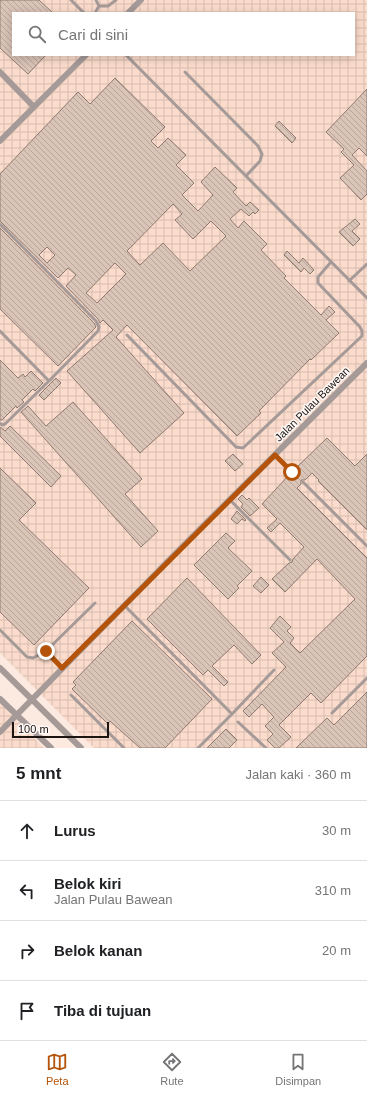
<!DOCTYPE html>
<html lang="id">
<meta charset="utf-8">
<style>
body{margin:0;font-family:Arial,sans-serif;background:#f2f2f2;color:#202124}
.scale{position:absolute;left:12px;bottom:10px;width:97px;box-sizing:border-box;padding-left:4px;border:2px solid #1c1410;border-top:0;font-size:11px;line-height:14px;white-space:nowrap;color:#1c1410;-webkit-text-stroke:3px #fef9f7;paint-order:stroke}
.stop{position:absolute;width:12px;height:12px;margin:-9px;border:3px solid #b45309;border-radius:50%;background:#fff}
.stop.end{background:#b45309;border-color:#fff;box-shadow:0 1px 4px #0008}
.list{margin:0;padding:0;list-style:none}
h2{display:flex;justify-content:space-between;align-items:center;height:52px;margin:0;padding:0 16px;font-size:17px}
h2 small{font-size:13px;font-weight:400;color:#757577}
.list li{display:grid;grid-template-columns:26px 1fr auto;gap:12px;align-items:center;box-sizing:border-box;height:60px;padding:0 16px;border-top:1px solid #e0e0e0}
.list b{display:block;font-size:15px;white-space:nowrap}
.list p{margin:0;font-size:13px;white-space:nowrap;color:#757577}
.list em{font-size:13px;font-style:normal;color:#757577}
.icon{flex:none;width:22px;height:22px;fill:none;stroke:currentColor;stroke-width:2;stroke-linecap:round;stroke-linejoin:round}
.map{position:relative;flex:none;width:367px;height:748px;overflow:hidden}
.search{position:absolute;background:#fff;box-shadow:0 2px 10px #0003;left:12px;right:12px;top:12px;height:44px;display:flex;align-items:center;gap:10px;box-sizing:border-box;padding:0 14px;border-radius:0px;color:#757577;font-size:15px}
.sheet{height:292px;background:#fff}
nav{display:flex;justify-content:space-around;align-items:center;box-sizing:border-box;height:56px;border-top:1px solid #e0e0e0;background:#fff;font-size:11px;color:#757577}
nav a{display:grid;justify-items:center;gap:2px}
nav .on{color:#b45309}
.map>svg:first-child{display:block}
.industrial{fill:url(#industrial-grid);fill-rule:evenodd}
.building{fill:url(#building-back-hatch);stroke:#8f7a6f;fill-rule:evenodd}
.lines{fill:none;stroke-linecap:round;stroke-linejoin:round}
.lane{stroke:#a59a98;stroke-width:3}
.street{stroke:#a59a98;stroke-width:6}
.route{stroke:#b45309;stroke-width:5}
.labels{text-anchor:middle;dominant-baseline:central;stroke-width:3;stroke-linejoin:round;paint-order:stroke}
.street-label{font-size:11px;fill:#1c1410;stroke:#fef9f7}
</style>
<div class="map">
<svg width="367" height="748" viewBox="0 0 367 748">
<defs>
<pattern id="industrial-grid" width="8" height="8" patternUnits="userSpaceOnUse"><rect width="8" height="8" fill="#fbdccc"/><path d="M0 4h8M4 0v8" fill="none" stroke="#d7bcae"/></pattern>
<pattern id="building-back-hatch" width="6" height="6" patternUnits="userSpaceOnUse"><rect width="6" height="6" fill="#dac3b7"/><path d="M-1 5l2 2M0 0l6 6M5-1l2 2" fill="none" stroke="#baa79c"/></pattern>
</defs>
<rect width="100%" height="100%" fill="#fce9df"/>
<path class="industrial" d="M0,0H367V748H94L0,653ZM13,13H354V55H13Z
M0,703L44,748H0Z"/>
<path class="building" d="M0,0H39L53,13H13V55H46L28,74L0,48Z
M115,78L165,127L151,141L158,148L168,138L186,155L176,165L194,183L182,195L198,211L213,195L201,182L215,167L237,188L233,192L246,206L250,202L259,210L255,214L253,212L249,216L241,209L230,219L238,228L244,221L267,244L261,250L286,276L284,278L321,315L329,306L335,312L326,320L339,333L311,360L310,359L259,411L261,413L237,436L127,325L116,337L184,413L140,453L67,371L113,330L103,320L100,323L98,319L66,286L76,275L68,268L58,278L0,221V174L78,92L90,104ZM173,204L182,214L175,220L193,239L211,221L226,236L190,271L163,243L140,265L127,251ZM47,247L55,255L47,263L39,255ZM115,263L126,274L97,303L86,293Z
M367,89V156L359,148L352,155L367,171V194L361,200L340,178L354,165L341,152L344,149L326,132Z
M279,121L296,138L292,143L275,126Z
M355,219L360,224L352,231L360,239L353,246L339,232Z
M0,228L94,323L96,327L58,366L0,309Z
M287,251L299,263L303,258L314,270L310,274L304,268L301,272L284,255Z
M0,360L18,378L23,374L25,377L31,371L43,383L35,391L33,389L22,400L24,402L17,408L16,406L2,420H0Z
M56,378L61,383L44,400L39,395Z
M73,402L142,479L125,494L158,531L141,547L21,412L28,406L46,426Z
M10,426L61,476L51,487L0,436V427L5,431Z
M327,438L355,466L367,454V530L318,481L319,480L312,473L305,480H301V484L297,488L367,558V656L321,703L311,693L279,725L291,737L279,748H275L267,740L273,734L265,726L274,717L271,714L262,704L249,717L243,711L286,667L272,653L284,642L270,628L280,616L291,627L287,631L294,638L290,643L300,653L355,599L317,559L285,592L272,579L289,563L292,562L293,559L304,547L280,523L271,532L267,528L277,519L262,504L290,474H294V470Z
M233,454L243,464L235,471L225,461Z
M0,468L36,503L19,520L89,588L34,645L0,612Z
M242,495L247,500L249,498L259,508L250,516L241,507L243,504L238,499Z
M237,511L246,520L245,521L242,519L237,524L231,519Z
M226,533L235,541L228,548L252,571L237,586L239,588L228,599L194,565Z
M261,577L269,585L261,593L253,586Z
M187,578L261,655L252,664L234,645L212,666L228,682L224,686L208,670L203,675L147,619Z
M132,621L212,699L165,748H140L110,721L108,724L72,689L76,685L73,682Z
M367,692V748H296L327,718L334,725Z
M226,729L237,740L229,748H207Z"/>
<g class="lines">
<path class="lane" d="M71,0L84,13
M99,6H108L116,0
M95,13L99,6L96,0
M126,55L367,298
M185,72L258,146L262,154L260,161L246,176
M0,224L96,321L99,327L98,331L49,381L0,331
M349,281L367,264
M127,335L236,447L243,448L362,336V331L360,327L318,283V277L331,262
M0,423L2,425L5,424L49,381
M275,455L292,472
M303,482L367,546
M230,500L290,560
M125,606L232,714L198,748
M0,630L27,657L33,658L46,651L95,603
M46,651L62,668
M71,695L124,748
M332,713L367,678
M232,714L274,670
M238,722L266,748"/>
<path class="street" d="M128,13L141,0
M0,72L34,107
M0,141L86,55
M0,668L81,748
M0,699L51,748
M0,732L173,556L367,363"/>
</g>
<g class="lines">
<path class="route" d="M46,651L62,668L275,455L292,472"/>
</g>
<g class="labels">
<g class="street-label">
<text transform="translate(312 404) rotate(-45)">Jalan Pulau Bawean</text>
</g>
</g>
</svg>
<div class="scale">100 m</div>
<div class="stop" style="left:292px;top:472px"></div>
<div class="stop end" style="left:46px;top:651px"></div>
<div class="search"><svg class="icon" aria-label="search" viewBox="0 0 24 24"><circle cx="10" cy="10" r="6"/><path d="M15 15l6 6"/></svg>Cari di sini</div>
</div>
<section class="sheet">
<h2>5 mnt<small>Jalan kaki · 360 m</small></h2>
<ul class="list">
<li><svg class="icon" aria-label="ahead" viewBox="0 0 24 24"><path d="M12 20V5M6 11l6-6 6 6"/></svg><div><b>Lurus</b></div><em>30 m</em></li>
<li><svg class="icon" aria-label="left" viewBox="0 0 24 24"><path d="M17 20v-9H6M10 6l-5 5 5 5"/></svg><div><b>Belok kiri</b><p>Jalan Pulau Bawean</p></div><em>310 m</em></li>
<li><svg class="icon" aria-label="right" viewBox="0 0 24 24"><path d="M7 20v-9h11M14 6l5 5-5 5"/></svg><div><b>Belok kanan</b></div><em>20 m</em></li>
<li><svg class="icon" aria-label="arrive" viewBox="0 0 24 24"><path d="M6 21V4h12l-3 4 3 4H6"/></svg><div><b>Tiba di tujuan</b></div></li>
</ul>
</section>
<nav>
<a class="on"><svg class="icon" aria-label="map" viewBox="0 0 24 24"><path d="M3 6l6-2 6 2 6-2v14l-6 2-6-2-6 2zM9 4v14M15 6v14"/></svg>Peta</a>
<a><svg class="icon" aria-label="directions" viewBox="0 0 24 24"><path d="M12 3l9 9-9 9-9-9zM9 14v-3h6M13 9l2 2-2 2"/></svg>Rute</a>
<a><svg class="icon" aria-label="saved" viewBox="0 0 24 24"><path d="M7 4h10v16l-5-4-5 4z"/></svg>Disimpan</a>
</nav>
